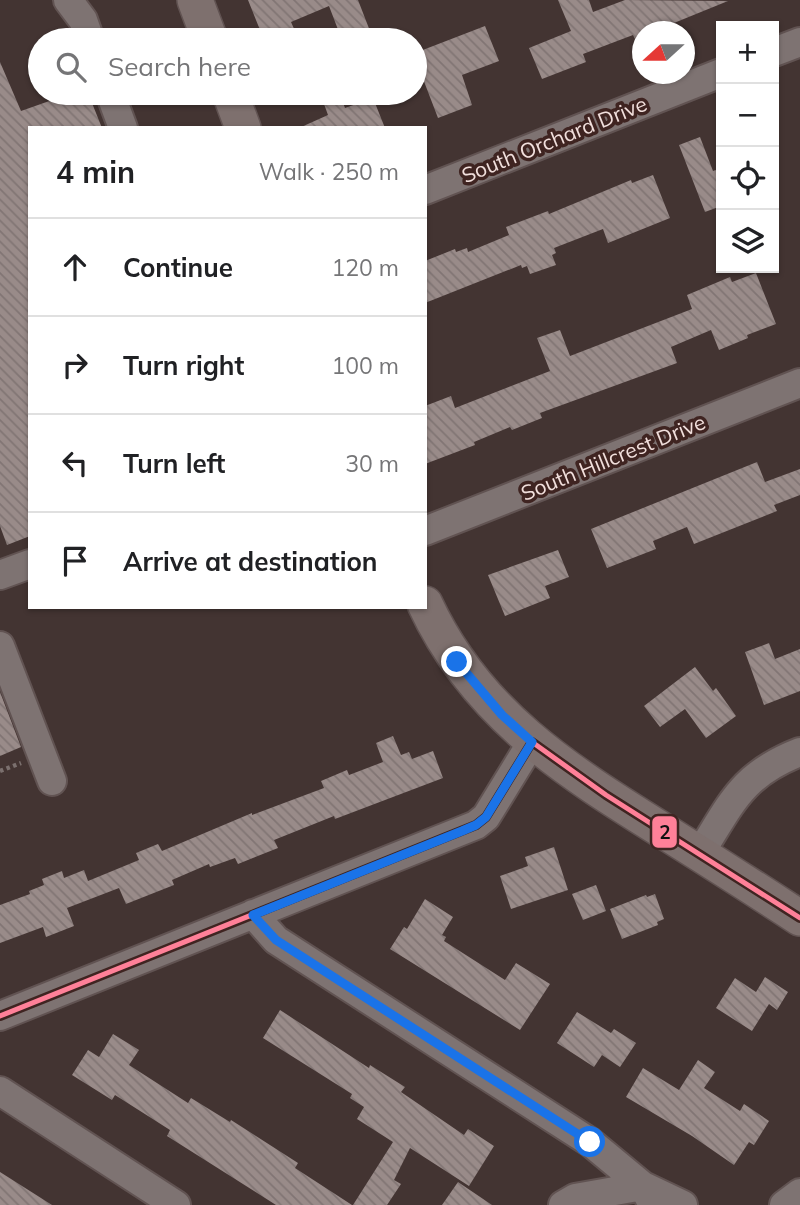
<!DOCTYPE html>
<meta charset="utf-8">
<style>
body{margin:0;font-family:Mulish,sans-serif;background:#f2f2f2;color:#202124}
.controls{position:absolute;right:21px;top:21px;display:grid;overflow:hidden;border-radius:0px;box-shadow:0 2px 5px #0004}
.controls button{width:63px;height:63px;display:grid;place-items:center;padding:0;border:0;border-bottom:2px solid #e0e0e0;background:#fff;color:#202124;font:35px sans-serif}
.compass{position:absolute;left:632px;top:21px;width:63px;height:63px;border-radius:50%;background:#fff;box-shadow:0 2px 5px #0004;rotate:249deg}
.stop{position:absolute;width:21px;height:21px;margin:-16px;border:5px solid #1a73e8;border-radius:50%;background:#fff}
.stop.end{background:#1a73e8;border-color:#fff;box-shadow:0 2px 7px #0008}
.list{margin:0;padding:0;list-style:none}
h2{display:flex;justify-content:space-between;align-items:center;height:91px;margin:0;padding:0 28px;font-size:30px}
h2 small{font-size:23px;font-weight:400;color:#757577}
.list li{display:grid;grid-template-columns:46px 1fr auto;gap:21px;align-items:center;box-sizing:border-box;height:98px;padding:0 28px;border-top:2px solid #e0e0e0}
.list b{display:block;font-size:26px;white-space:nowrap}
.list em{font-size:23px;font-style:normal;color:#757577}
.icon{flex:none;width:38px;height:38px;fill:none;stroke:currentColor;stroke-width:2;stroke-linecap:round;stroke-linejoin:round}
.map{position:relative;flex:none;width:800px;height:1205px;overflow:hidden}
.search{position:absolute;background:#fff;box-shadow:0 2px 5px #0004;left:28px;top:28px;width:399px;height:77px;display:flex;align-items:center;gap:18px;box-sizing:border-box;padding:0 24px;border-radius:38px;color:#757577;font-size:26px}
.panel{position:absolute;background:#fff;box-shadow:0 2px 5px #0004;left:28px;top:126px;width:399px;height:483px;border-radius:0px}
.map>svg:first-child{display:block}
.building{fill:url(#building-back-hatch)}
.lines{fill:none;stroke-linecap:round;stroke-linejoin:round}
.minor-casing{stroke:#615352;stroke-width:32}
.major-casing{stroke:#615352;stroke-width:38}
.path{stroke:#7b706e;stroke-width:4.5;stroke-dasharray:3.5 3.5;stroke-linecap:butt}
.minor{stroke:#7e7372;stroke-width:28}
.major{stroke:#7e706e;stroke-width:35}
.bus-1-casing{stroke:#3f2421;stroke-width:10}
.bus-1{stroke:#ff8098;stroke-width:5}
.route{stroke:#1a73e8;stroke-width:9}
.labels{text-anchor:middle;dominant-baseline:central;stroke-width:7;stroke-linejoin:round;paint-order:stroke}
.street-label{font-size:21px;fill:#f1dfdc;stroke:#3f2421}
.line-badge{stroke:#3f2421;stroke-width:2.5}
.pale-badge-label{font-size:19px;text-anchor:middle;font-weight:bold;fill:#111}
</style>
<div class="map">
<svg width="800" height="1205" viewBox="0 0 800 1205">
<defs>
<pattern id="building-back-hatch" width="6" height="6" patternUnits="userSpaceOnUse" patternTransform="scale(1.75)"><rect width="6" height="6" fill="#998b89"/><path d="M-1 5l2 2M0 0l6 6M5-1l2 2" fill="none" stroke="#817574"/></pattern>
</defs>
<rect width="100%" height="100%" fill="#433432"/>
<path class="building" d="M248,0H358L370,31L342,40L329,6L291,22L299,40H264Z
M558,0H589L593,12L625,0L728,1L669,25L670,27L660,32H642V36L635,39L633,35L583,54L586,62L542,79L529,48L571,31Z
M485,26L499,61L462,75L472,105L438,118L415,58V53Z
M0,62L21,111L72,93H88L102,128H30V536L7,545L0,526Z
M341,97L345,108L373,98L385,128H299L328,115L324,104Z
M700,137L713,171L721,168V206L705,212L679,145Z
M653,175L670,218L608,243L603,229L554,248L556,253L552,255L556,265L530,274L527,266L522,268L521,265L425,303V261L455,249L456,252L467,248L468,252L509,235L506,227L548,211L549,214L631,180L632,183Z
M756,273L776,324L747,335L748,338L719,350L711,330L671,347L677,363L540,413L542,418L512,430L510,427L474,442L475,445L425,464V406L451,396L455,408L550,371L537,338L560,330L570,356L692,309L687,295L730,277L732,282Z
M757,462L765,482L800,469V495L774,505L777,511L694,544L687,527L653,541L656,549L607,568L591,529Z
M558,550L569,577L545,586L550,598L505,616L488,575Z
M769,643L775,659L800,649V691L764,705L745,652Z
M695,667L713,691L716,688L736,716L706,738L685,709L660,727L644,706Z
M0,692L21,747L0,756Z
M393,736L401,755L409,752L412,759L433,751L443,778L335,819L334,816L274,840L278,848L238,864L235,858L210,867L209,864L172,880L174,885L126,904L119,888L67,908L74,926L46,937L43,927L0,943V905L30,894L29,891L44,885L42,879L62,871L64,878L84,870L88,881L139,860L136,853L158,844L162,851L252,813V815L324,788L321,781L347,770L349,775L383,762L376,743Z
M554,847L568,890L511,909L500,876L528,866L525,857Z
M596,885L606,911L583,920L572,894Z
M655,894L664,919L657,922L658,925L622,939L610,909L646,895L647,897Z
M425,899L453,917L442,935L446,937L444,941L505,980L516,963L550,984L520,1030L390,949L404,927L407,929Z
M765,977L788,992L777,1010L769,1004L752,1031L716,1008L735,978L756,992Z
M280,1010L369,1068L370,1065L405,1087L401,1092L464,1135L468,1129L494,1146L469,1186L410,1148L394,1180L401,1184L387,1205H353L393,1142L357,1119L364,1107L350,1098L352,1094L263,1038Z
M577,1012L611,1033L614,1029L636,1043L620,1067L602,1055L594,1067L557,1043Z
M113,1034L139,1050L129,1065L188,1103L191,1098L230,1122L231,1120L298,1163L295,1168L352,1205H276L167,1136L170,1130L115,1095L112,1100L72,1075L88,1050L99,1057Z
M698,1060L715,1072L704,1088L740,1111L744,1104L769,1121L754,1145L749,1142L734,1165L692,1136L626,1097L643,1068L679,1090Z
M0,1172L52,1205H0Z
M458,1182L492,1205H442Z"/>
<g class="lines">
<defs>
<path id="minor" d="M68,0L83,20L90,40
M774,52L800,42
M110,93L123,128
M425,190L721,73
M425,531L800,383
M0,575L30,564
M0,646L52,781
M700,853C732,803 741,775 800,752
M253,914L276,940L590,1142L643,1186L653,1205
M0,1016L476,825L486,817L532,742
M0,1091L176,1205
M563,1205L575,1198L643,1186L683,1205
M784,1205L800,1193"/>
<path id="major" d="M195,0L210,40
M230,93L243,128
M425,604C477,716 569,772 670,835C713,862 757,890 800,918"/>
</defs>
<use href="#minor" class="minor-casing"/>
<use href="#major" class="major-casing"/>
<path class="path" d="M0,771L21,763"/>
<use href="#minor" class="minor"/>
<use href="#major" class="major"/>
<defs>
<path id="bus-1" d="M532,742L606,795L800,918
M0,1016L476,825L486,817L532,742"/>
</defs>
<use href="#bus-1" class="bus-1-casing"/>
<use href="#bus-1" class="bus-1"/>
</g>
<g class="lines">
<path class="route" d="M457,662L502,715L532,742L486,817L476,825L462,831L253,915L276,940L590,1142"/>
</g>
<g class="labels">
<g class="street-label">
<text transform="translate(554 139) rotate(-22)">South Orchard Drive</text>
<text transform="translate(613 457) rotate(-22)">South Hillcrest Drive</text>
</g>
</g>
<rect class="line-badge" x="651" y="815" width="27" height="34" rx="7" fill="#ff8098"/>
<g class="pale-badge-label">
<text x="665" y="839">2</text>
</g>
</svg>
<div class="controls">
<button>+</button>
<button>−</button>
<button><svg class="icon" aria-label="locate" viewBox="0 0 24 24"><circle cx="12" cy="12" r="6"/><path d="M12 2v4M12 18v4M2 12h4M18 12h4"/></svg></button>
<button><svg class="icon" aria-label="layers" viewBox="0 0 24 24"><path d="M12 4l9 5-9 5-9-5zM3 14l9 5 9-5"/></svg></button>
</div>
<svg class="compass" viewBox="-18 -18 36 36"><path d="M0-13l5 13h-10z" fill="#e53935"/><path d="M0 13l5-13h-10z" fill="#757577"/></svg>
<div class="stop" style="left:590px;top:1142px"></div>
<div class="stop end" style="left:457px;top:662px"></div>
<div class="search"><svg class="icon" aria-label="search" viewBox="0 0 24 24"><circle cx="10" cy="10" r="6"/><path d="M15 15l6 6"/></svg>Search here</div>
<section class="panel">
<h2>4 min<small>Walk · 250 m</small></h2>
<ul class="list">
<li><svg class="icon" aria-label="ahead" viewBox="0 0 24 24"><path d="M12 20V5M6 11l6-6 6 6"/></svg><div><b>Continue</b></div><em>120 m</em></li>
<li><svg class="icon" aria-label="right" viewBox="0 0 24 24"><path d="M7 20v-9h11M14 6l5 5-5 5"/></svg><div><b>Turn right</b></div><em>100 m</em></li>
<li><svg class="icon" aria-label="left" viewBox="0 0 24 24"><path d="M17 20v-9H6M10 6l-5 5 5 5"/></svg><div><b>Turn left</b></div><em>30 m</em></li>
<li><svg class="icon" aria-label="arrive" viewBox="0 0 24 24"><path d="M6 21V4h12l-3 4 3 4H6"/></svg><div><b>Arrive at destination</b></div></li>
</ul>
</section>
</div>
